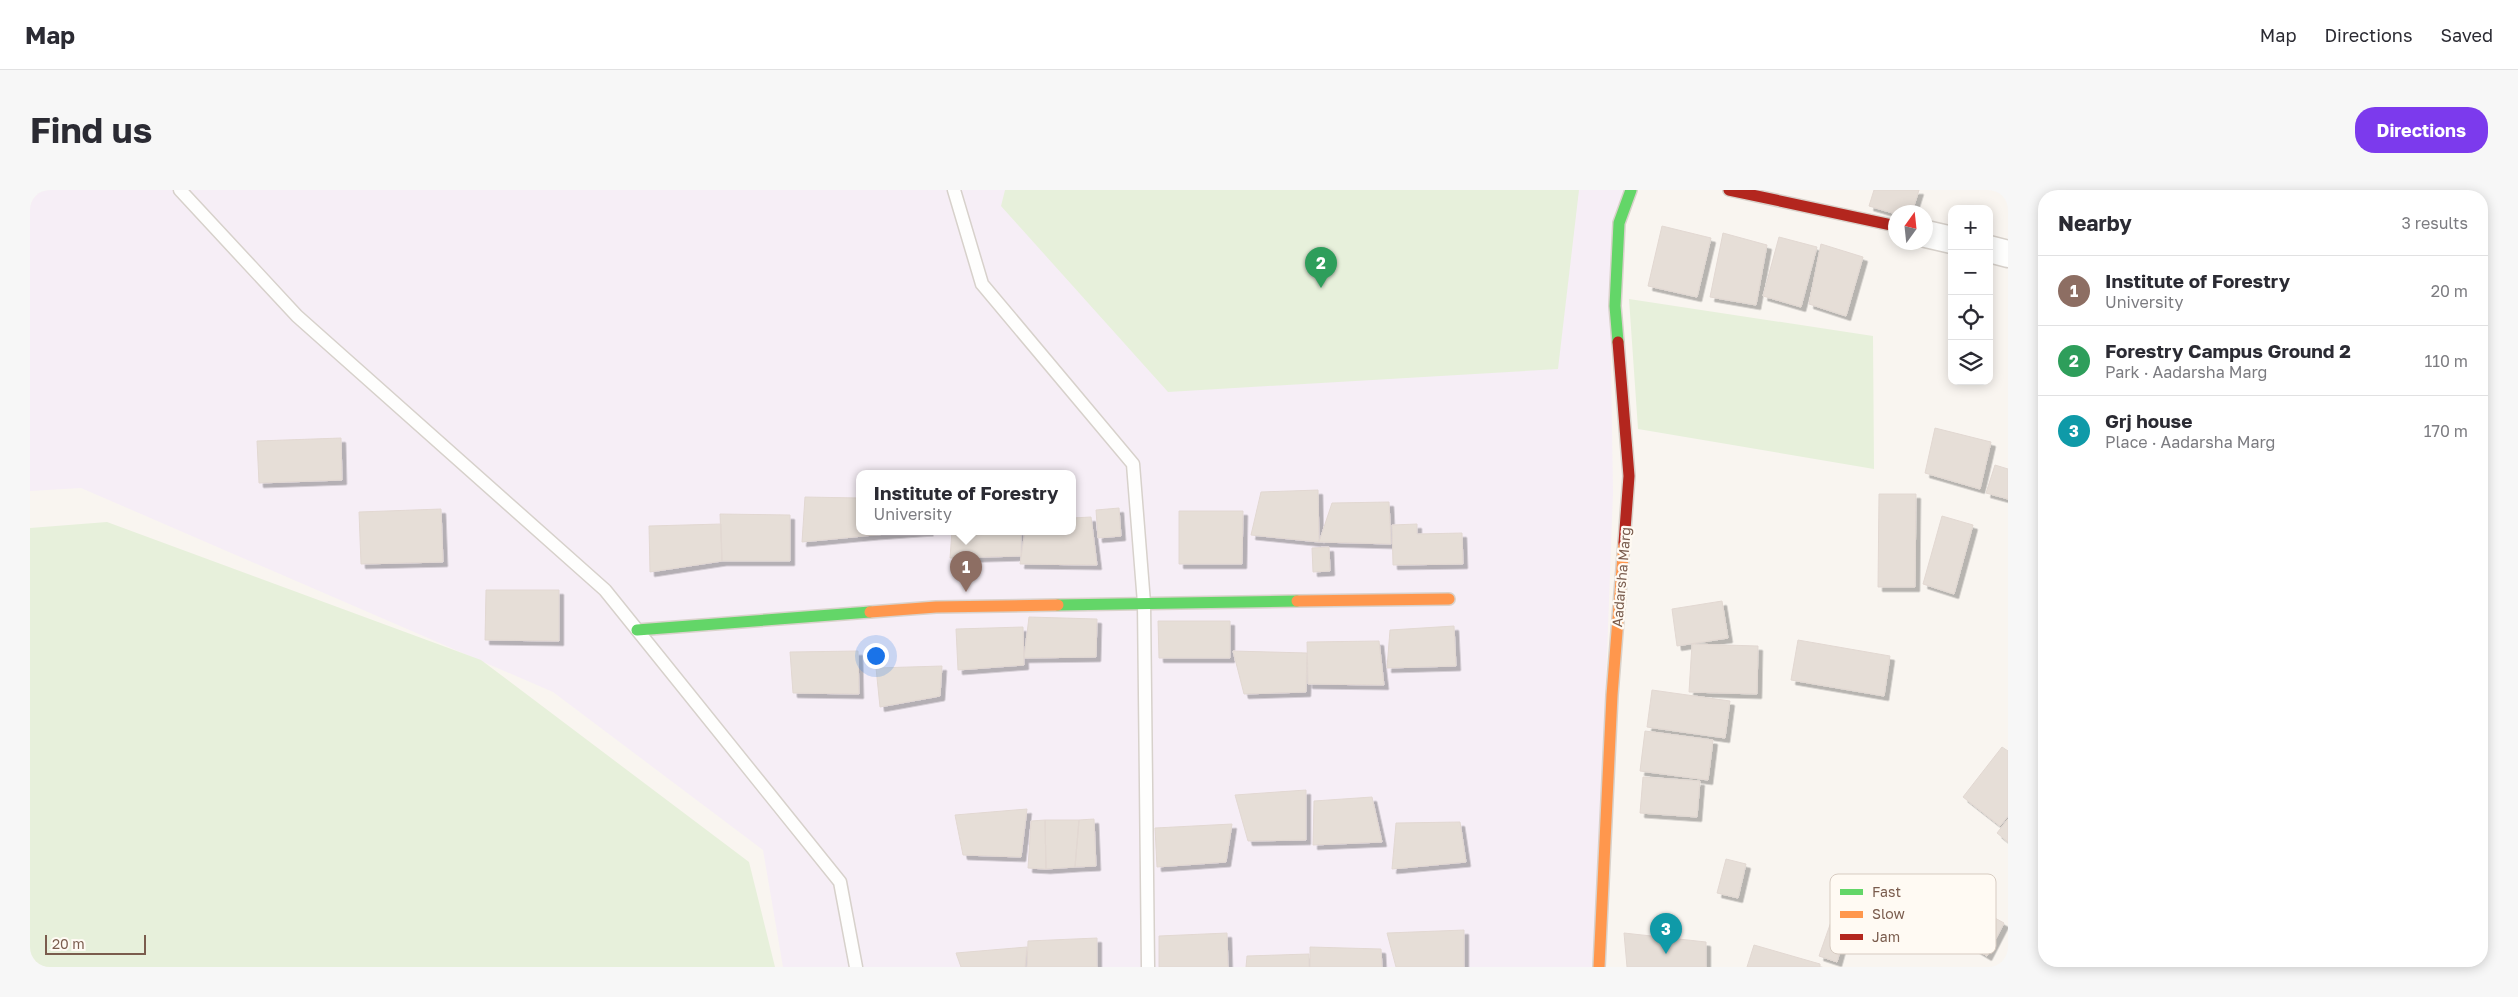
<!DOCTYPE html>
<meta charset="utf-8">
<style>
body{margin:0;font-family:"Golos Text",sans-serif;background:#f7f7f7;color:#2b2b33}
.controls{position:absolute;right:15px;top:15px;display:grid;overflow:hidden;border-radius:10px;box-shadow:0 2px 12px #0003}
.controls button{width:45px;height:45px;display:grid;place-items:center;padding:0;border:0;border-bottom:1px solid #e1e1e2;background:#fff;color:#2b2b33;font:25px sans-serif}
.compass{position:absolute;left:1858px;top:15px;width:45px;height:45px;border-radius:50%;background:#fff;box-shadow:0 2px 12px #0003;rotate:15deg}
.scale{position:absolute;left:15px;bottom:12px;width:101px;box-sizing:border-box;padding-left:5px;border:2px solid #7a5c4d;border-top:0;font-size:14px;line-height:18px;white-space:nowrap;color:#7a5c4d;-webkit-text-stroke:4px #fffaf3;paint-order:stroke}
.you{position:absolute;left:845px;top:465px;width:18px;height:18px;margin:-12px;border:4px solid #fff;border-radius:50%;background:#1a73e8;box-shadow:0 0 0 8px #1a73e833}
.badge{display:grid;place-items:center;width:32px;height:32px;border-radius:50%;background:#7c3aed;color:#fff;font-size:16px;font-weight:700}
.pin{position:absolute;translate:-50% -41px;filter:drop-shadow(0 1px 2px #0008)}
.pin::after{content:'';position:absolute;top:26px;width:18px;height:15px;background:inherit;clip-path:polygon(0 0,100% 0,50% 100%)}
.popup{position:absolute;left:826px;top:280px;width:220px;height:65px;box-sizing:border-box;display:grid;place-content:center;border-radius:10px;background:#fff;filter:drop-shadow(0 1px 4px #0005);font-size:16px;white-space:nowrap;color:#7c7c81}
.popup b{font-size:19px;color:#2b2b33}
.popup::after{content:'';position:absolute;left:50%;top:100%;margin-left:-10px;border:10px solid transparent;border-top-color:#fff}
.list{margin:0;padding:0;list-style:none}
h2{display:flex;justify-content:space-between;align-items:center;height:65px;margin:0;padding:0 20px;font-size:21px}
h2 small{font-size:16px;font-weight:400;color:#7c7c81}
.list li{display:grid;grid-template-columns:32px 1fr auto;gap:15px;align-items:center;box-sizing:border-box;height:70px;padding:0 20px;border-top:1px solid #e1e1e2}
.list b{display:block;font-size:19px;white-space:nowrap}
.list p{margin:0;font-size:16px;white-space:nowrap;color:#7c7c81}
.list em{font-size:16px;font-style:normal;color:#7c7c81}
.icon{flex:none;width:28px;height:28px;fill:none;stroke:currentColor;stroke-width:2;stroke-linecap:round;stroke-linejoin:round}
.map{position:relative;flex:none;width:1978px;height:777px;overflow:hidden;border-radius:20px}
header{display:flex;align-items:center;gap:30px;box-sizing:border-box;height:70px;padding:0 25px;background:#fff;border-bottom:1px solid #e1e1e2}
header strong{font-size:24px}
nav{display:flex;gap:28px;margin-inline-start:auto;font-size:18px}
.intro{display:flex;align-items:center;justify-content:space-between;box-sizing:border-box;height:120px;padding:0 30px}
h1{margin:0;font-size:35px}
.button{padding:12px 22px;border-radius:20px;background:#7c3aed;color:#fff;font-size:18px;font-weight:700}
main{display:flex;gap:30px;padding:0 30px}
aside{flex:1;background:#fff;border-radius:20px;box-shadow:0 2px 12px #0003}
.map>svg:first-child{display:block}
.education{fill:#f6eef6;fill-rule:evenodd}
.green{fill:#e7f0db}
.building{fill:#e6ded7;stroke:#e2d8d2;filter:url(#shadow)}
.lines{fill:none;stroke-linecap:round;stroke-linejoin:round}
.lane-casing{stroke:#d7d1cb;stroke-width:15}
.street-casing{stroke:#d7d1cb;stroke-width:29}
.fast-casing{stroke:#d9d2cb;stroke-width:14}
.slow-casing{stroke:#d9d2cb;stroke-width:14}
.jam-casing{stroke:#d9d2cb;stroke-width:14}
.lane{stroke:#fefefd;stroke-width:12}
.street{stroke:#fefefd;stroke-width:26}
.fast{stroke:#63d668;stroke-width:11}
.slow{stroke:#ff974d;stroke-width:11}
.jam{stroke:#b3261e;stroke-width:11}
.labels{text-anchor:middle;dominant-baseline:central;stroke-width:4.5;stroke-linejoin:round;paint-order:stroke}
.street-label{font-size:14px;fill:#7a5c4d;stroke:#fffaf3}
.key{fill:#fffaf3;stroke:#d7cbc1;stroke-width:1}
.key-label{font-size:14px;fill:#7a5c4d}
</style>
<header>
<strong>Map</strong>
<nav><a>Map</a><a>Directions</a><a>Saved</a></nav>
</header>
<div class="intro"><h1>Find us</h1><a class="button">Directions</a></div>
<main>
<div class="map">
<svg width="1978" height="777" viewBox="0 0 1978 777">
<defs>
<filter id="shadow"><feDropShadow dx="4.5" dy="4.5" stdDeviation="0" flood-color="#0004"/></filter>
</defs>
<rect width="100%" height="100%" fill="#f9f5f0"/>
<path class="education" d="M0,0H1594L1580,111L1583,303L1569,680L1562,777H753L733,660L523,502L51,298L0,301ZM830,283H1042V341H830Z"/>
<path class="green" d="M975,0H1549L1528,179L1138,202L971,16Z
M1599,109L1843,146L1844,279L1608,239Z
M77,332L451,470L719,672L745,777H0V338Z"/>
<path class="building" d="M1844,0H1889L1882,22L1866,24L1839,16Z
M1632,36L1681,48L1667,107L1618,96Z
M1693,43L1737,55L1726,115L1680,107Z
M1749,47L1787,57L1771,117L1733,106Z
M1791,54L1833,67L1816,126L1779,114Z
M1905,238L1961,252L1950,299L1895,283Z
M311,248L312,290L229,293L227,251Z
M1965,275L1978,279V309L1956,303Z
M1288,300L1289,352L1221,345L1231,302Z
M1849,304H1886L1885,397H1848Z
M775,307L830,308V341H844V345L772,352Z
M1359,312L1361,354L1289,352L1302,313Z
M1089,318L1091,346L1068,348L1066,320Z
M411,319L413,372L331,374L329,322Z
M1149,321H1213L1212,374H1149Z
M690,324L760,325V371H692Z
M1912,326L1943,335L1924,404L1893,394Z
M1061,327L1067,375L990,374L995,341H1042V328Z
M691,334L692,371L620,382L619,336Z
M1387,334V344L1432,343L1433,374L1363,375L1362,335Z
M844,341H899L844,345Z
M922,341H991V366L920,368Z
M1299,357L1300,381L1283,382L1282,358Z
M456,400H529V451L455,450Z
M1692,411L1698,448L1647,456L1642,419Z
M999,427L1067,429L1066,467L994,468Z
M1128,431H1200V468H1129Z
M1424,436L1426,476L1357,478L1360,440Z
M993,437L994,475L928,480L926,439Z
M1768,450L1860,466L1854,506L1761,490Z
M1349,451L1354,495L1278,494L1277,452Z
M1662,454L1728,456L1727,504L1659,502Z
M828,461L829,504L763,503L760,462Z
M1203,461L1277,463L1276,502L1214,504Z
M912,476L910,506L850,517L846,478Z
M1622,500L1700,511L1695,548L1617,537Z
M1615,541L1683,550L1678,590L1610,581Z
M1972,557L1978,561V626L1970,636L1933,607Z
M1613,587L1670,591L1667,627L1610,623Z
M1276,600V650L1218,651L1205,605Z
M1342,607L1352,652L1283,655L1284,611Z
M997,619L991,667L933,665L925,625Z
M1064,629L1066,676L1045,677L1049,630Z
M1978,629V652L1967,643Z
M1015,630H1049L1045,677L1016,679Z
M1015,630L1016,679L998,678L1001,631Z
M1430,632L1436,672L1362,679L1366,633Z
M1202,634L1196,672L1127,677L1125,638Z
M1696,669L1716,674L1708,708L1687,703Z
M1954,722L1974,733L1957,766L1937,754Z
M1802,729L1818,733L1807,772L1789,766Z
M1434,740V777H1366L1357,743Z
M1197,743L1198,777H1129V746Z
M1594,743L1676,752V777H1597Z
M1067,748V777H997L998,751Z
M1724,755L1790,774V777H1717Z
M997,757L995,777H931L926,763Z
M1280,757L1351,759L1352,777H1280Z
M1279,764V777H1216L1217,766Z"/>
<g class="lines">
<defs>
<path id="lane" d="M150,0L267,126L575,400L810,692L826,777
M924,0L952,94L1103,274L1114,413L1118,777"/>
<path id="street" d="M1896,44L1922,50
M1959,59L1978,64"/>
<path id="fast" d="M1588,152L1585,116L1589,33L1601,0
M1028,415L1267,411
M607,440L840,422"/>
<path id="slow" d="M1267,411L1419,409
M840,422L906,417L1028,415
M1569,777L1582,505L1594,353"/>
<path id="jam" d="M1699,0L1866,36
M1588,152L1599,286L1594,353"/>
</defs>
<use href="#lane" class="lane-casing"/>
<use href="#street" class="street-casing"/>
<use href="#fast" class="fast-casing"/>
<use href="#slow" class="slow-casing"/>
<use href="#jam" class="jam-casing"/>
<use href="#lane" class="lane"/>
<use href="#street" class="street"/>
<use href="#fast" class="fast"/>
<use href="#slow" class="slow"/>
<use href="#jam" class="jam"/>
</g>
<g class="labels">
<g class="street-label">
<text transform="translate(1591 387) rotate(-85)">Aadarsha Marg</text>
</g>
</g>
<rect x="1800" y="684" width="166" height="80" rx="8" class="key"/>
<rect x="1810" y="699" width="23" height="6" fill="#63d668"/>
<rect x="1810" y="721" width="23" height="7" fill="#ff974d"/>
<rect x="1810" y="744" width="23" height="6" fill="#b3261e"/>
<g class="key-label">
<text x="1842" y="707">Fast</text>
<text x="1842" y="729">Slow</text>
<text x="1842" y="752">Jam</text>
</g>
</svg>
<div class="controls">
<button>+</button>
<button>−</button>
<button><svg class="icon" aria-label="locate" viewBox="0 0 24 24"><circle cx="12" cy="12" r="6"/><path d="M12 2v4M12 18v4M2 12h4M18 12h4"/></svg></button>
<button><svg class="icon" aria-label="layers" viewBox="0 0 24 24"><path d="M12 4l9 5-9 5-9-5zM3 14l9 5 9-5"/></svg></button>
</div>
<svg class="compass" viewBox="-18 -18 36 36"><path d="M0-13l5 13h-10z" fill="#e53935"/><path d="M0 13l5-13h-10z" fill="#7c7c81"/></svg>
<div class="scale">20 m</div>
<div class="you"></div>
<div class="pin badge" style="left:936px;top:402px;background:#8d6e63">1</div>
<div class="popup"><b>Institute of Forestry</b>University</div>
<div class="pin badge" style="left:1291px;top:98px;background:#2e9e5b">2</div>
<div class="pin badge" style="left:1636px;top:764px;background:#0f9aa8">3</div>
</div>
<aside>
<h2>Nearby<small>3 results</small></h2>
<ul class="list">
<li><span class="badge" style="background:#8d6e63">1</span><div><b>Institute of Forestry</b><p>University</p></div><em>20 m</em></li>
<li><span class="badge" style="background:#2e9e5b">2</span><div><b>Forestry Campus Ground 2</b><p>Park · Aadarsha Marg</p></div><em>110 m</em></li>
<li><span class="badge" style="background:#0f9aa8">3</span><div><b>Grj house</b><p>Place · Aadarsha Marg</p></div><em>170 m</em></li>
</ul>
</aside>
</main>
